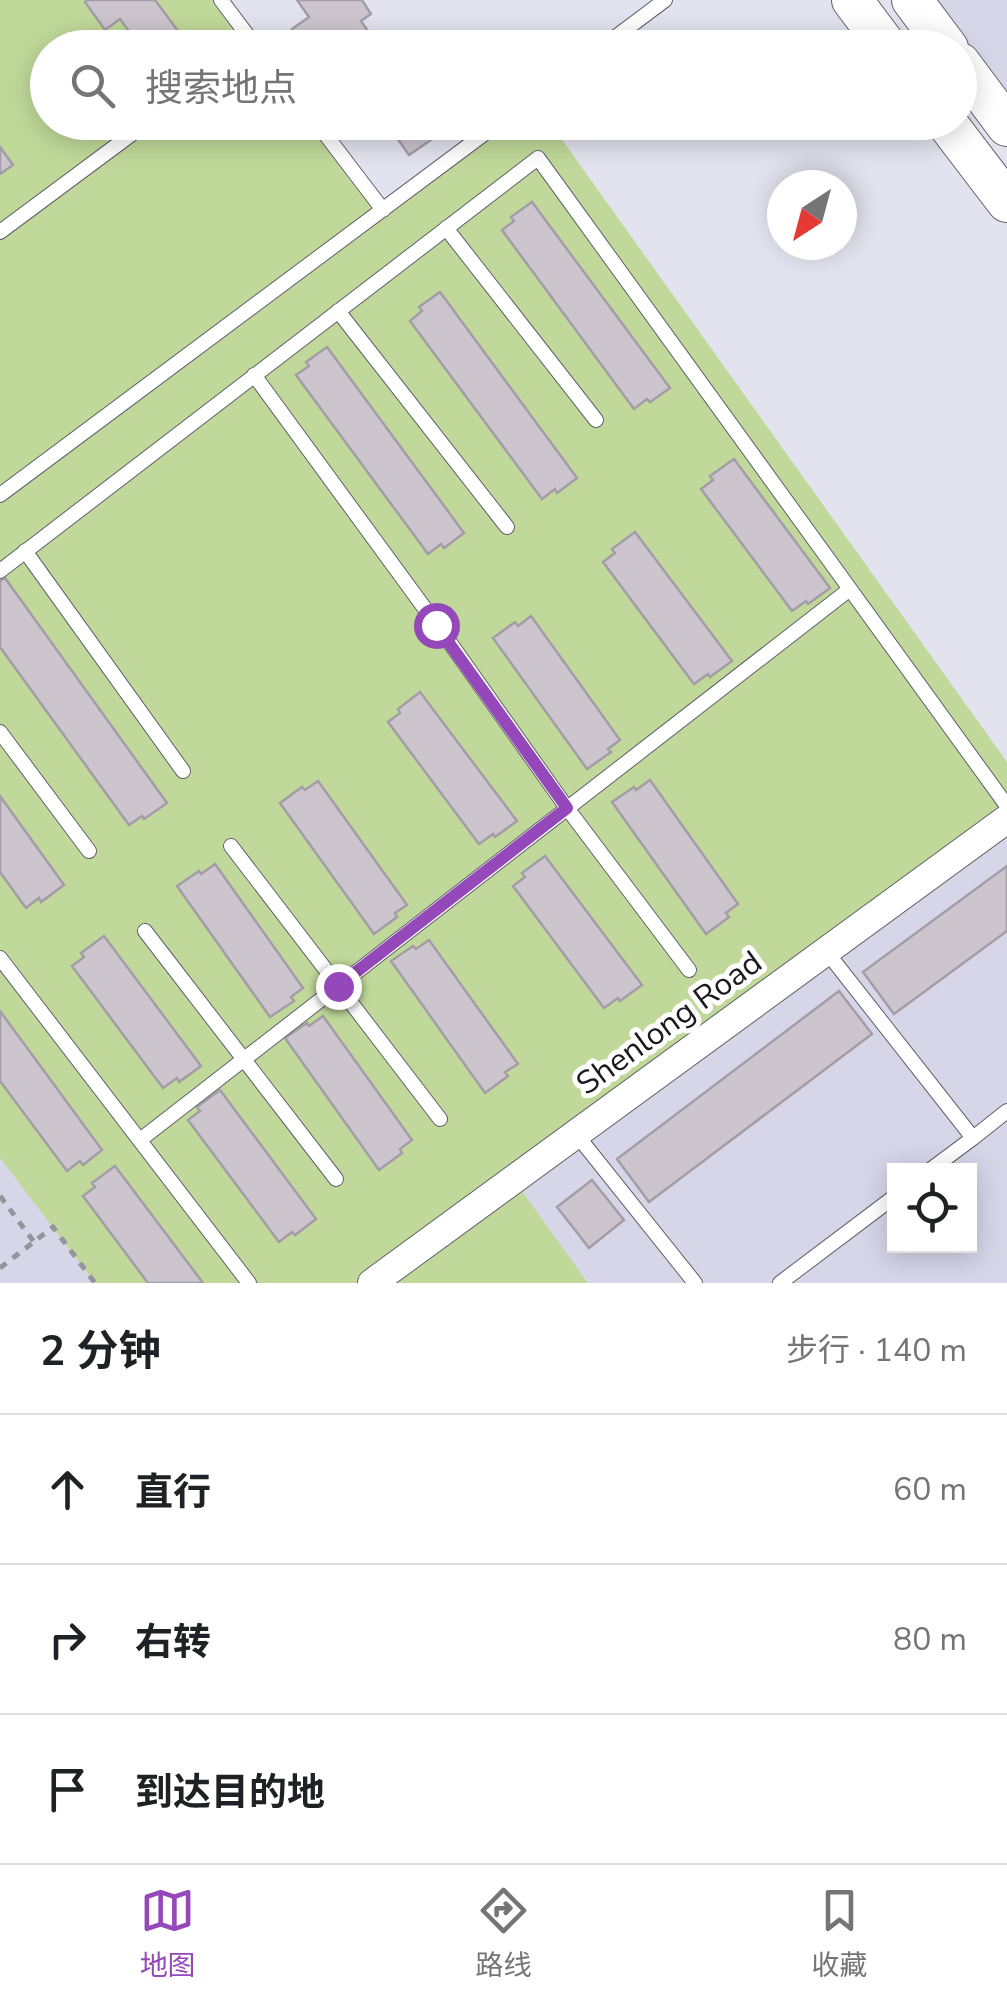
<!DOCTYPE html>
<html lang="zh">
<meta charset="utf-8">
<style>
body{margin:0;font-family:"Nunito Sans","Noto Sans SC",sans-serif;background:#f6f6f6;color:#202124}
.controls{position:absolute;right:30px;bottom:30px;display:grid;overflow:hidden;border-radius:0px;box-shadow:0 5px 25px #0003}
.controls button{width:90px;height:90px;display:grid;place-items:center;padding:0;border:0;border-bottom:2px solid #e0e0e0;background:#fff;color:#202124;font:50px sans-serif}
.compass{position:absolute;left:767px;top:170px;width:90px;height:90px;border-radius:50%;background:#fff;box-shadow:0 5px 25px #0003;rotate:216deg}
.stop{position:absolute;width:30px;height:30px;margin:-22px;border:8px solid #9548b9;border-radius:50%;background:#fff}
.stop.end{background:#9548b9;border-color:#fff;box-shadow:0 2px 10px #0008}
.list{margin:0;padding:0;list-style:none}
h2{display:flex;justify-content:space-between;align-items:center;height:130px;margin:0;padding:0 40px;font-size:42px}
h2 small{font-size:32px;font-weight:400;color:#757577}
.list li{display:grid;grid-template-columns:65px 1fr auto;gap:30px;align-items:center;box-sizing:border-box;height:150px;padding:0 40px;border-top:2px solid #e0e0e0}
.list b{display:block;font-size:38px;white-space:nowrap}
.list em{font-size:32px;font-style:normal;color:#757577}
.icon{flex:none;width:55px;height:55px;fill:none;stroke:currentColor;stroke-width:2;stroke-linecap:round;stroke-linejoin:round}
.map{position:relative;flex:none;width:1007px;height:1283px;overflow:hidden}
.search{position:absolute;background:#fff;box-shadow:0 5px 25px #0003;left:30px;right:30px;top:30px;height:110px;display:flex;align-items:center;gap:25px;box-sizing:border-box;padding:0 35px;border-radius:55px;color:#757577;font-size:38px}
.sheet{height:580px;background:#fff}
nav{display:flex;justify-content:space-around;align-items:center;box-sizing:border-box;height:140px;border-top:2px solid #e0e0e0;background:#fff;font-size:28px;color:#757577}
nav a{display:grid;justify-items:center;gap:5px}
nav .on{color:#9548b9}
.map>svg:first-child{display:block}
.built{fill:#d7d6e9;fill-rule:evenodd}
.green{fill:#c0d99a}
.building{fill:#cdc5ce;stroke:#a49ca6;stroke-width:2.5}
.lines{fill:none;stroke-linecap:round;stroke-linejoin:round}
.service-casing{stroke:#61606b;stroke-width:16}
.minor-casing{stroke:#61606b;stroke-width:30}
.secondary-casing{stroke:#61606b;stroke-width:42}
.path{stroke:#94949d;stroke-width:5;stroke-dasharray:8 8;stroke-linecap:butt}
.service{stroke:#fff;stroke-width:14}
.minor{stroke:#fff;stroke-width:28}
.secondary{stroke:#fff;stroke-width:40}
.route{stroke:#9548b9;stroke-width:12}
.labels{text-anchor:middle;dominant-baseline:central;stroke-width:10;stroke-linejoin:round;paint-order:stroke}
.street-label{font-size:32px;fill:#1a1a1e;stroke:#fff}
</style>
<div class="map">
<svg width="1007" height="1283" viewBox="0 0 1007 1283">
<rect width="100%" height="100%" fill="#e3e3ef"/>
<path class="built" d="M912,0H1007V126Z
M1007,819V1283H587L514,1180ZM894,1170H970V1246H894Z
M0,1158L53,1227L95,1283H0Z"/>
<path class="green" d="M0,0H221L257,47L48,48V122L316,123L383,210L500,123H550L1007,762V819L514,1180L588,1283H95L0,1158Z"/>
<path class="building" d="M87,0H155L178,31L156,48H141L120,19L105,30L85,2Z
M297,0H362L371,14L361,21L380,48H331L328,44L323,48H305L292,29L309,17Z
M386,122H434L441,133L409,155Z
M0,147L13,165L0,174Z
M532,202L670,388L650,402L647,399L634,409L502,230L514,221L511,217Z
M440,292L577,478L557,493L555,489L542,499L410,321L422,311L419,307Z
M327,347L464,533L444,548L441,544L428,554L296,375L309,366L306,362Z
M734,459L830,588L808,604L806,601L792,611L701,489L713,480L710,476Z
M635,532L732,661L710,677L708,674L694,684L603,562L615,553L612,549Z
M5,578L167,803L144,819L142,816L129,825L0,647V581Z
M531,616L620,740L608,749L611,752L587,769L493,638L515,622L518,626Z
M420,692L517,821L495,837L493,834L479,844L388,722L400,713L398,709Z
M650,780L738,904L726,913L729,917L706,934L612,802L634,787L636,790Z
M318,781L407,905L395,913L397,917L374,934L280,803L302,787L305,790Z
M0,796L64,885L41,902L39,898L26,908L0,872Z
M545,856L642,985L620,1001L618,998L604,1008L513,886L525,877L522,873Z
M215,864L303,988L291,997L294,1001L270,1017L177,886L199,871L201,874Z
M1007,866V931L894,1014L863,972Z
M104,936L201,1066L179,1082L177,1078L163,1088L72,966L84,957L81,953Z
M429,940L518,1064L505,1072L508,1076L485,1093L391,961L413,946L416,949Z
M839,991L872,1034L649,1202L617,1159Z
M0,1011L102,1150L83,1165L80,1161L67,1171L0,1081Z
M323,1016L412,1140L400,1149L402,1153L379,1170L285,1038L307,1023L309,1026Z
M220,1090L316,1219L295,1235L292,1232L279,1242L188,1120L200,1111L197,1107Z
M115,1166L203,1283H148L83,1196L95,1187L92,1183Z
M592,1180L624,1220L589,1248L557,1207Z"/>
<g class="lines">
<defs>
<path id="service" d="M221,0L257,48
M601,48L665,0
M316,122L383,210
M446,228L596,420
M0,232L148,122
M338,311L507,527
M254,375L453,647L567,808L689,970
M0,495L500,122
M25,551L183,771
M0,571L538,158L1007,806
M0,732L89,851
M231,846L440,1119
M145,931L336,1179
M826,951L973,1138L930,1170
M0,958L249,1283
M576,1134L695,1283
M973,1138L1007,1111
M140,1140L850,589
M780,1283L894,1197"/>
<path id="minor" d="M372,1283L1007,819"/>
<path id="secondary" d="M852,0L888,48
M912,0L948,48
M960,63L1007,126
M946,122L1007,202"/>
</defs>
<use href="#service" class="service-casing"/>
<use href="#minor" class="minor-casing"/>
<use href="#secondary" class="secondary-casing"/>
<path class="path" d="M0,1196L34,1242
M0,1268L53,1227L95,1283"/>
<use href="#service" class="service"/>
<use href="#minor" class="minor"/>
<use href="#secondary" class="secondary"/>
</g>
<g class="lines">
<path class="route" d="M338,986L567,808L436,625"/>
</g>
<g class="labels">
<g class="street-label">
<text transform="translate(669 1023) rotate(-36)">Shenlong Road</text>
</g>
</g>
</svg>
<div class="controls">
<button><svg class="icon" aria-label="locate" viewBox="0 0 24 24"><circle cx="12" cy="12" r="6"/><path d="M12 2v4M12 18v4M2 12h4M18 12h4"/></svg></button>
</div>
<svg class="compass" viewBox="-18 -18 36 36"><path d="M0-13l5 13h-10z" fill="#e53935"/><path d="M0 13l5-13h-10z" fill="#757577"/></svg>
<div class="stop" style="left:436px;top:625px"></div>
<div class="stop end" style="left:338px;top:986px"></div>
<div class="search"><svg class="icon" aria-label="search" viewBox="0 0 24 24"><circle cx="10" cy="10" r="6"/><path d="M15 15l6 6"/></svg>搜索地点</div>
</div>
<section class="sheet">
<h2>2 分钟<small>步行 · 140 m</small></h2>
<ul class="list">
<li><svg class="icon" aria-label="ahead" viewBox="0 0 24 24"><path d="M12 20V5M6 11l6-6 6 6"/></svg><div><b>直行</b></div><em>60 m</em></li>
<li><svg class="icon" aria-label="right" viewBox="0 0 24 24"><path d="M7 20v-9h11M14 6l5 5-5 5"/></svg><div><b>右转</b></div><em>80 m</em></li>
<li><svg class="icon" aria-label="arrive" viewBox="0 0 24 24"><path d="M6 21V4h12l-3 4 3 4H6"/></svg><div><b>到达目的地</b></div></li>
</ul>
</section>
<nav>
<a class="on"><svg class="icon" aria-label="map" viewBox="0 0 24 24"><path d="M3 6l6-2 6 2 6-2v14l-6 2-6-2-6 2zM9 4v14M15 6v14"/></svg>地图</a>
<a><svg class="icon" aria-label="directions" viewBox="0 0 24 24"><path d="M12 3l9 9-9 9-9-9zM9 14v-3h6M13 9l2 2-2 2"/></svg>路线</a>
<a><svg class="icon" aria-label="saved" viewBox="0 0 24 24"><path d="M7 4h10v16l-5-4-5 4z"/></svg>收藏</a>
</nav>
